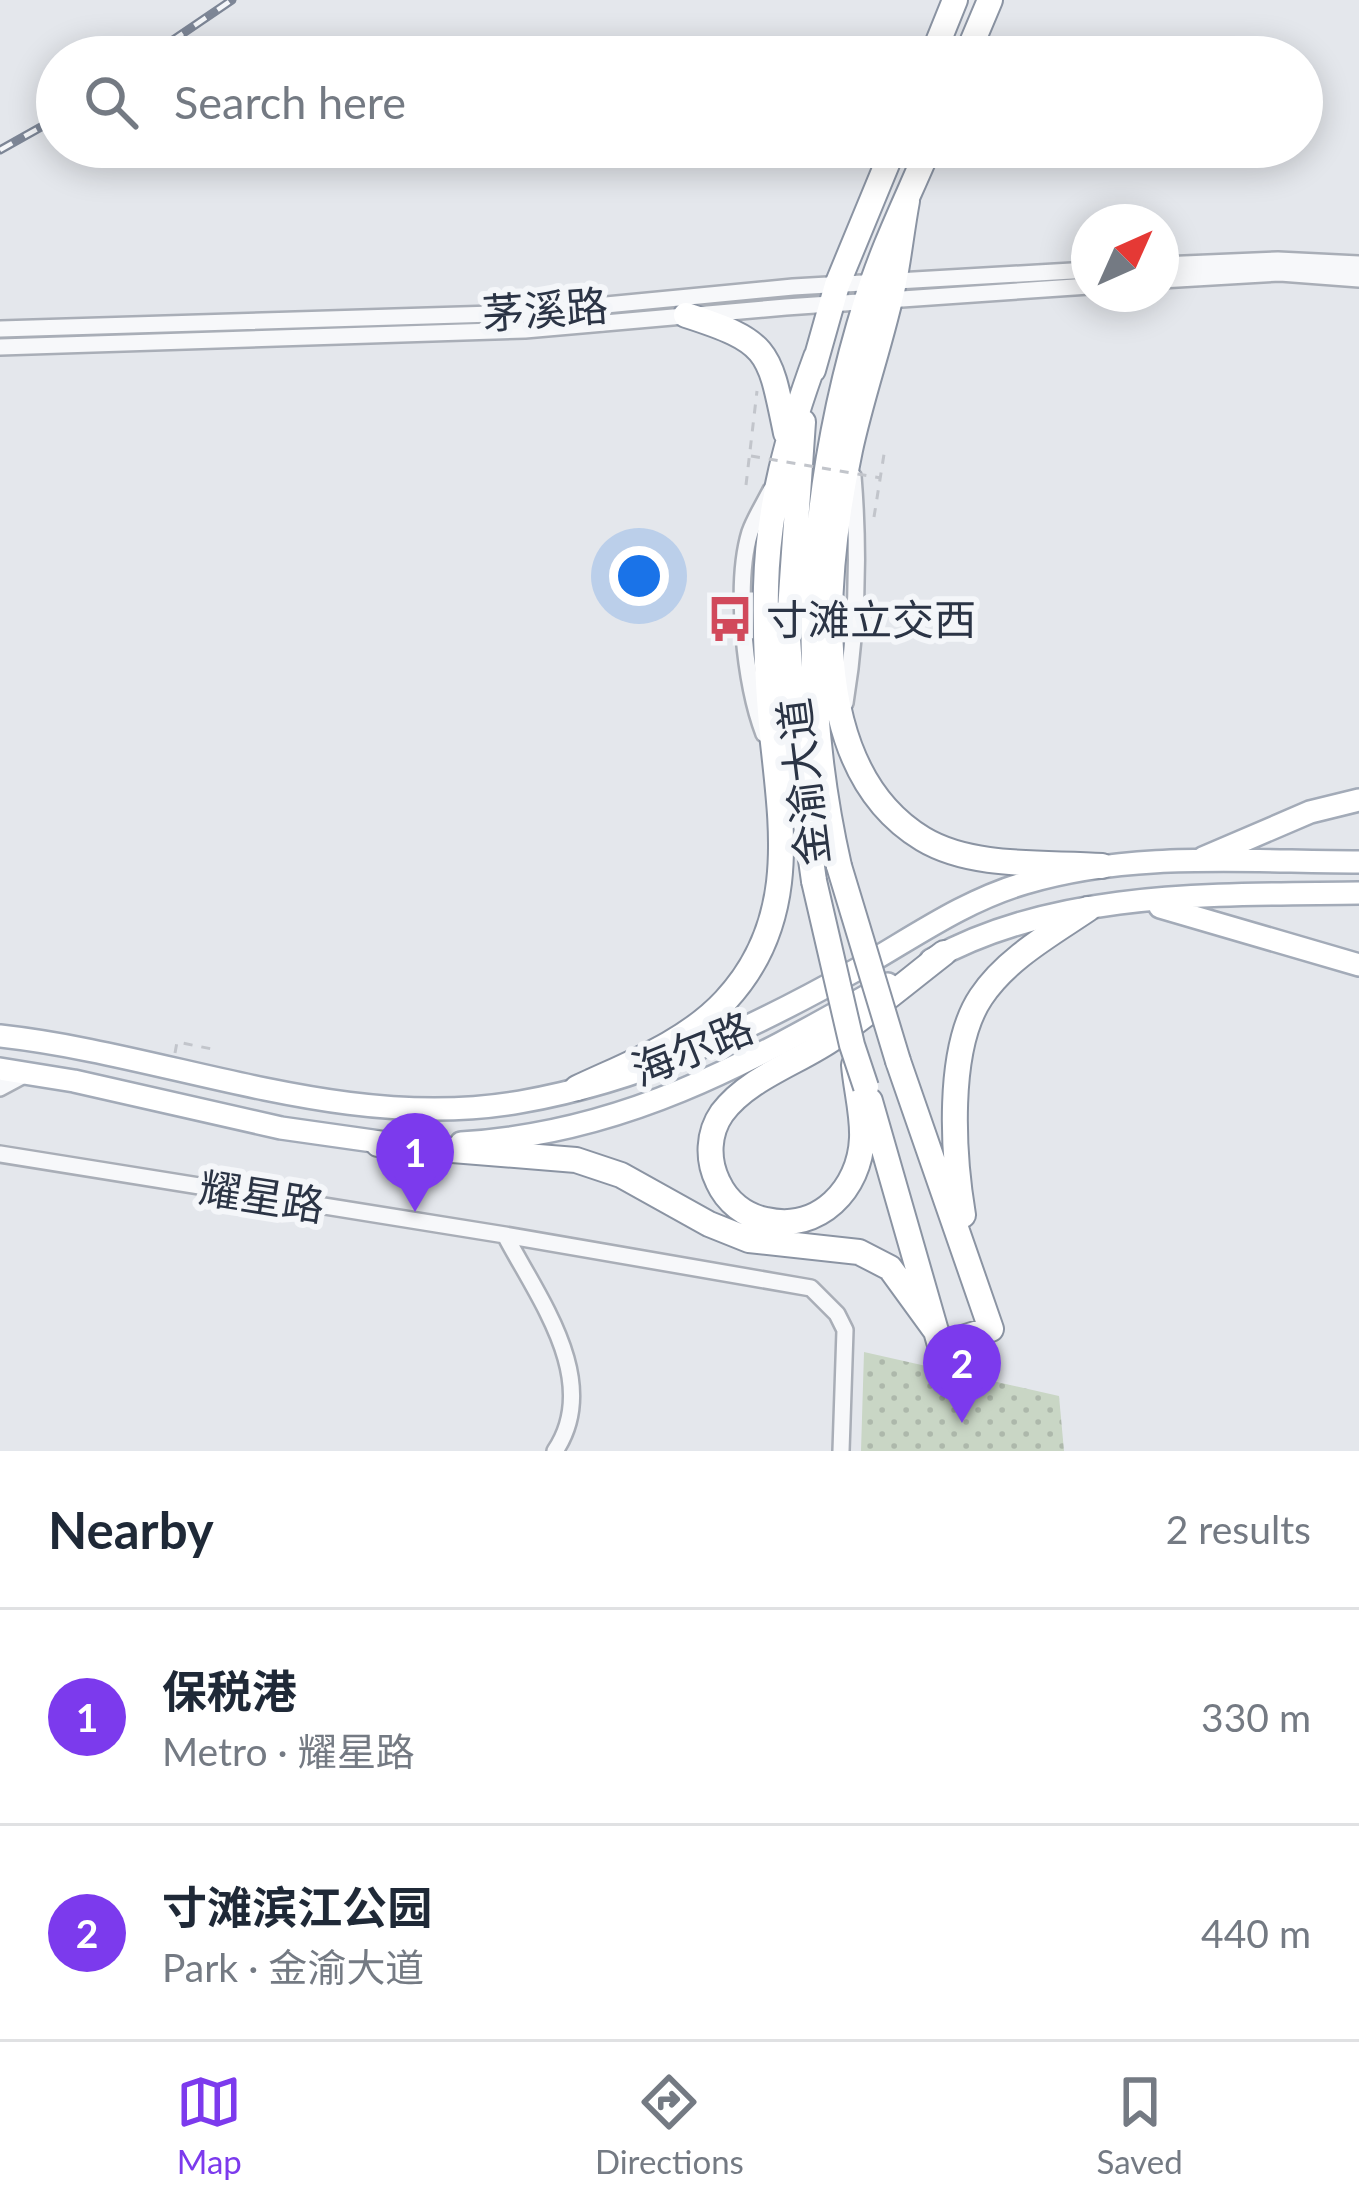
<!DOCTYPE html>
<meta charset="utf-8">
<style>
body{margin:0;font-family:Lato,"Noto Sans SC",sans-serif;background:#f2f2f3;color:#1f2937}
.compass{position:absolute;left:1071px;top:204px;width:108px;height:108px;border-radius:50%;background:#fff;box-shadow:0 6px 30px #0003;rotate:45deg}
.you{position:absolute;left:639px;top:576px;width:42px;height:42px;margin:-30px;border:9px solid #fff;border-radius:50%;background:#1a73e8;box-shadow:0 0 0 18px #1a73e833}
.badge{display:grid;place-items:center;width:78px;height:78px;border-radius:50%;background:#7c3aed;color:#fff;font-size:39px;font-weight:700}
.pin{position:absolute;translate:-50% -99px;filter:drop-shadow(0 3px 6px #0008)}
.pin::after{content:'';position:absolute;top:63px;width:42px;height:36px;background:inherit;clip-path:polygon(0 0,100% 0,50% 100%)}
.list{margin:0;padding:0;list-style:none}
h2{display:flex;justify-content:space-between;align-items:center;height:156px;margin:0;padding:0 48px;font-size:51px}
h2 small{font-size:39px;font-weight:400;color:#747a83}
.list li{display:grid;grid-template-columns:78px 1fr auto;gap:36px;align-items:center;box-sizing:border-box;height:216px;padding:0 48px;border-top:3px solid #e0e1e3}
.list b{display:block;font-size:45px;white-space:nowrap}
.list p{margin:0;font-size:39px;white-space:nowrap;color:#747a83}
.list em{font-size:39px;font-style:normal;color:#747a83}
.icon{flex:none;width:66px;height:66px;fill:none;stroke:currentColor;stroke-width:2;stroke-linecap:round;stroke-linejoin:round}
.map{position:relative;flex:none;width:1359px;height:1451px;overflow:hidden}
.search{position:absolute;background:#fff;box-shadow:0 6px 30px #0003;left:36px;right:36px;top:36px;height:132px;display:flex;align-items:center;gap:30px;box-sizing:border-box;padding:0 42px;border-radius:66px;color:#747a83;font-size:45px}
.sheet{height:588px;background:#fff}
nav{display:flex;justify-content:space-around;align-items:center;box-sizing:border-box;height:168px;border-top:3px solid #e0e1e3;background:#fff;font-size:33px;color:#747a83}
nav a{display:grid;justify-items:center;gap:6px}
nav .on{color:#7c3aed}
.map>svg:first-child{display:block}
.green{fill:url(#green-dots)}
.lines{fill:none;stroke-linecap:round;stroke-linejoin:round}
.minor-casing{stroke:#a9aeb7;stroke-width:20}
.major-casing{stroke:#a3abb8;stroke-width:26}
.highway-casing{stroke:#8b94a3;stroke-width:28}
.path{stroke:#c2c5cb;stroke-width:3;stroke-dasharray:9 9;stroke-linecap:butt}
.minor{stroke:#f7f8fa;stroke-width:15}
.major{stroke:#fff;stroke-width:21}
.highway{stroke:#fff;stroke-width:24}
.rail-casing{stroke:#7d8696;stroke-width:9}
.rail{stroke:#f4f6f9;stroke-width:4.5;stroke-dasharray:14;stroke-linecap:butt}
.highway-bridge-casing{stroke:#8b94a3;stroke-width:28;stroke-linecap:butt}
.path-bridge{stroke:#c2c5cb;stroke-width:3;stroke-dasharray:9 9;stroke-linecap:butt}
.highway-bridge{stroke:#fff;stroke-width:24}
.labels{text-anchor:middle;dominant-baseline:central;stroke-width:12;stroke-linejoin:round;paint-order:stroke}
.street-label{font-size:42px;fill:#2b3445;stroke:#f4f6f9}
.poi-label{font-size:42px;fill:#2b3445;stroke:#f4f6f9;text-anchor:start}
</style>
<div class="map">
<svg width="1359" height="1451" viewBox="0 0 1359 1451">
<defs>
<pattern id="green-dots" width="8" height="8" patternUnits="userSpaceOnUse" patternTransform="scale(3)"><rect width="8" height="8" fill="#c9d6c5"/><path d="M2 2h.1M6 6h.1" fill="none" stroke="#adb8ab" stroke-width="1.8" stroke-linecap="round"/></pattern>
</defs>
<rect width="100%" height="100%" fill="#e4e7ec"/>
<path class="green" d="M864,1352L1059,1396L1064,1451H861Z"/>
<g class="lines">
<defs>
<path id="minor" d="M1161,265L1278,260L1359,264
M1161,280L1280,273L1359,279
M0,329L523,313L793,287L1089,270
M0,347L525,330L786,307L1089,286
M845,703C857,631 859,550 853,476
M764,734C745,684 734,585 750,532C755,518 764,504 771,490
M0,1088L28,1073
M0,1154L505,1235C538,1298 602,1381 555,1451
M505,1235L811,1288L837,1314L845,1330L841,1451"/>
<path id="major" d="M1203,858L1310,812L1359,800
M1160,907L1359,965
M931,960C1058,889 1218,895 1359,893
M0,1036C172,1055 344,1133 520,1102C641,1081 749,1030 856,970C911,939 963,901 1025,883C1132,851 1248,862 1359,862
M0,1069L74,1081L281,1128L394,1144
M461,1143C626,1133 748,1063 888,984"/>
<path id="highway" d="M932,57L955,0
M966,57L990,0
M907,201C902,228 899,256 894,282C882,339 862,394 850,450C825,568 802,766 923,839C973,869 1047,862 1102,866
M686,315C770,342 769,350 786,433
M813,370L837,285L894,147
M803,422L788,639L796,753L814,881
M839,866C796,677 809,484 867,299C883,247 908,197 929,147
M854,1065C856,1089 863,1114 862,1138C860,1189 819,1232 766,1220C745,1216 727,1202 718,1182C707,1160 708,1133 722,1113C749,1077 800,1062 835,1037C872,1011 908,981 944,953
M577,1088C628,1064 686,1043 725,1001C801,920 781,822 771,724C767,679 765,633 766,587C768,505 788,433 816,357
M870,1101L940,1345L991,1329L898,1061
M378,1144L576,1160L621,1175L709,1224L749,1240L859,1252L890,1268L938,1334
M963,1215C953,1155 946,1049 981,997C1006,959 1051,934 1088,909"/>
</defs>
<use href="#minor" class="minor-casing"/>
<use href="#major" class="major-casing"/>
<use href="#highway" class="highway-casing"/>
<path class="path" d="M746,485L757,391
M874,517L885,448
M175,1053L177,1042L212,1049"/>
<use href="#minor" class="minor"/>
<use href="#major" class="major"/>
<use href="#highway" class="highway"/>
<defs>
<path id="rail" d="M148,57L232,0
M0,150L57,118"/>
</defs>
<use href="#rail" class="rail-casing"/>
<use href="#rail" class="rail"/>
<defs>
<path id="highway-bridge" d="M839,866L898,1061
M814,881L852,1045L866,1087"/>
</defs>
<use href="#highway-bridge" class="highway-bridge-casing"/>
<path class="path-bridge" d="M751,456L881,478"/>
<use href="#highway-bridge" class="highway-bridge"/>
</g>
<defs>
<symbol id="bus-bare" viewBox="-9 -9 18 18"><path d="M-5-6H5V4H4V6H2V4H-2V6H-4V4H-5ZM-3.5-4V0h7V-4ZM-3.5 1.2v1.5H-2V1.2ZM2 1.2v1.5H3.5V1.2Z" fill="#d1495b" stroke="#f4f6f9" stroke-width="2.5" paint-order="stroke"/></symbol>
</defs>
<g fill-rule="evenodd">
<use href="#bus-bare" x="697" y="586" width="66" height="66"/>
</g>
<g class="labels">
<g class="street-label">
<text transform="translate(545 309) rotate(-4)">茅溪路</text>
<text transform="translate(803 782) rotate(-97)">金渝大道</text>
<text transform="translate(692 1048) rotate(-22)">海尔路</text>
<text transform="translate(262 1196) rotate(9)">耀星路</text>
</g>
<g class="poi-label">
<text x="766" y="619">寸滩立交西</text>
</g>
</g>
</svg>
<svg class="compass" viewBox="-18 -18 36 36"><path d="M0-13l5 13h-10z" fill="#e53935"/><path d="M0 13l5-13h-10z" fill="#747a83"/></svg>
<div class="you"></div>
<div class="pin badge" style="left:415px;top:1212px">1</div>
<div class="pin badge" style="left:962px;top:1423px">2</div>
<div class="search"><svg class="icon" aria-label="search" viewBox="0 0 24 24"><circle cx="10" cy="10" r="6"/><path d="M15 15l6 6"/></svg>Search here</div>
</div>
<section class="sheet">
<h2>Nearby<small>2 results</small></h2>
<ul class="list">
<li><span class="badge">1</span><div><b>保税港</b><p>Metro · 耀星路</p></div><em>330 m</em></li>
<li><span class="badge">2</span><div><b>寸滩滨江公园</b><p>Park · 金渝大道</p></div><em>440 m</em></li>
</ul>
</section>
<nav>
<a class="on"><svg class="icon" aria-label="map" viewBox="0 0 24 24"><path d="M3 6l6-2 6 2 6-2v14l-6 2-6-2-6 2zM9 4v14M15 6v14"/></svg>Map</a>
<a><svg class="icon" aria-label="directions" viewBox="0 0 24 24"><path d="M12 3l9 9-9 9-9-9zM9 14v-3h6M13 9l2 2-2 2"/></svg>Directions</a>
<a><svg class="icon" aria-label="saved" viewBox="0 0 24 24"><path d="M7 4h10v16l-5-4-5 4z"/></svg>Saved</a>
</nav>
